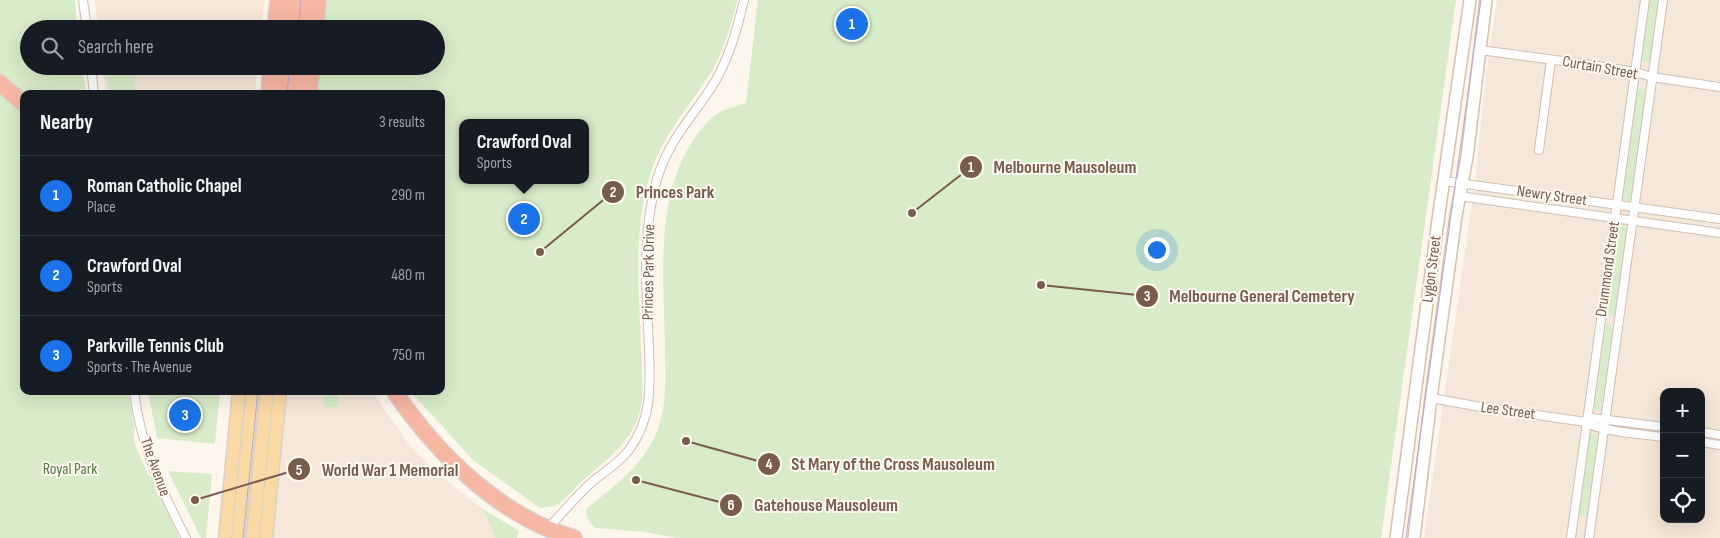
<!DOCTYPE html>
<meta charset="utf-8">
<style>
body{margin:0;font-family:"Sofia Sans Condensed",sans-serif;background:#20242c;color:#f1f3f6}
.controls{position:absolute;right:15px;bottom:15px;display:grid;overflow:hidden;border-radius:10px;box-shadow:0 5px 20px #0002}
.controls button{width:45px;height:45px;display:grid;place-items:center;padding:0;border:0;border-bottom:1px solid #363941;background:#171b24;color:#f1f3f6;font:25px sans-serif}
.you{position:absolute;left:1156px;top:249px;width:18px;height:18px;margin:-12px;border:4px solid #fff;border-radius:50%;background:#1a73e8;box-shadow:0 0 0 8px #1a73e833}
.badge{display:grid;place-items:center;width:32px;height:32px;border-radius:50%;background:#1a73e8;color:#fff;font-size:16px;font-weight:700}
.pin{position:absolute;translate:-50% -50%;border:2px solid #fff;box-shadow:0 1px 5px #0006}
.popup{position:absolute;left:459px;top:119px;width:130px;height:65px;box-sizing:border-box;display:grid;place-content:center;border-radius:10px;background:#171b24;filter:drop-shadow(0 1px 4px #0005);font-size:16px;white-space:nowrap;color:#9ea1a6}
.popup b{font-size:19px;color:#f1f3f6}
.popup::after{content:'';position:absolute;left:50%;top:100%;margin-left:-10px;border:10px solid transparent;border-top-color:#171b24}
.list{margin:0;padding:0;list-style:none}
h2{display:flex;justify-content:space-between;align-items:center;height:65px;margin:0;padding:0 20px;font-size:21px}
h2 small{font-size:16px;font-weight:400;color:#9ea1a6}
.list li{display:grid;grid-template-columns:32px 1fr auto;gap:15px;align-items:center;box-sizing:border-box;height:80px;padding:0 20px;border-top:1px solid #363941}
.list b{display:block;font-size:19px;white-space:nowrap}
.list p{margin:0;font-size:16px;white-space:nowrap;color:#9ea1a6}
.list em{font-size:16px;font-style:normal;color:#9ea1a6}
.icon{flex:none;width:28px;height:28px;fill:none;stroke:currentColor;stroke-width:2;stroke-linecap:round;stroke-linejoin:round}
.map{position:relative;flex:none;width:1720px;height:538px;overflow:hidden}
.search{position:absolute;background:#171b24;box-shadow:0 5px 20px #0002;left:20px;top:20px;width:425px;height:55px;display:flex;align-items:center;gap:12px;box-sizing:border-box;padding:0 18px;border-radius:28px;color:#9ea1a6;font-size:19px}
.panel{position:absolute;background:#171b24;box-shadow:0 5px 20px #0002;left:20px;top:90px;width:425px;height:305px;border-radius:10px}
.map>svg:first-child{display:block}
.residential{fill:#f5e8da;fill-rule:evenodd}
.green{fill:#d8ecc9;fill-rule:evenodd}
.lines{fill:none;stroke-linecap:round;stroke-linejoin:round}
.street-casing{stroke:#d1beb0;stroke-width:10}
.secondary-casing{stroke:#d6c0b0;stroke-width:14}
.primary-casing{stroke:#dad1cd;stroke-width:15}
.highway-casing{stroke:#dad1cd;stroke-width:18}
.street{stroke:#fff;stroke-width:8}
.secondary{stroke:#fff;stroke-width:11}
.primary{stroke:#fbd9a5;stroke-width:12}
.highway{stroke:#f7b7a3;stroke-width:15}
.tram{stroke:#b9a8c9;stroke-width:1}
.labels{text-anchor:middle;dominant-baseline:central;stroke-width:4;stroke-linejoin:round;paint-order:stroke}
.street-label{font-size:16px;fill:#7a5c4d;stroke:#fffaf3}
.park-label{font-size:16px;fill:#537a41;stroke:#fffaf3}
.leader{fill:none;stroke:#7a5c4d;stroke-width:2}
.callout-dot{fill:#7a5c4d;stroke:#fffaf3;stroke-width:2}
.mark-label{font-size:15px;text-anchor:middle;font-weight:bold;fill:#fff}
.callout-label{font-size:18px;text-anchor:middle;font-weight:bold;fill:#7a5c4d;stroke:#fffaf3;stroke-width:4;stroke-linejoin:round;paint-order:stroke}
</style>
<div class="map">
<svg width="1720" height="538" viewBox="0 0 1720 538">
<rect width="100%" height="100%" fill="#fdf6ec"/>
<path class="residential" d="M95,0H265L261,29H98Z
M1497,0H1720V538H1424L1476,174L1485,81ZM1664,392H1701V519H1664Z
M103,66H257L255,94H106Z
M284,391H372L410,446L442,477L483,509L495,538H269Z"/>
<path class="green" d="M0,0H75L77,29H29V66H81L87,94H24V391H128L135,430L133,431L135,445L149,476H152L179,538H0Z
M326,0H737C732,24 723,53 710,74C691,104 667,130 654,164C632,222 639,287 641,347C642,368 645,396 639,415C630,442 609,458 589,475C578,484 569,496 559,504C554,507 546,507 540,508L473,460L410,391H441V94H317L320,66H436V29H324ZM463,123H585V180H463Z
M758,0H1456L1381,538H677L644,532L596,528C587,522 587,518 586,509C612,488 639,469 654,438C668,410 665,379 665,349C664,282 654,197 694,139C700,131 706,122 714,116C723,109 735,107 746,103Z
M1649,0H1659L1651,62L1640,61Z
M106,66H137L134,94H110Z
M1636,88L1647,90L1632,201L1621,200Z
M1618,225L1628,227L1616,317L1605,315Z
M1605,325L1615,327L1603,411L1593,409Z
M148,391H220L215,444L157,438Z
M324,391H339L337,408L323,406Z
M1590,433L1600,435L1588,517L1578,515Z
M168,471L212,474L206,538H201Z
M483,509L519,531L517,538H495Z"/>
<g class="lines">
<defs>
<path id="street" d="M83,0L87,29
M1480,50L1592,65L1635,72L1652,77L1720,87
M91,66L94,94
M1539,150L1551,60
M1444,181L1720,219
M1459,196L1720,233
M134,391C140,444 162,492 186,538
M1431,398L1481,407L1586,422C1596,431 1648,435 1664,437
M1586,422L1592,418L1664,427
M1701,432L1720,435
M1701,442L1720,445
M548,528C563,513 576,496 592,482C605,471 619,463 629,450C653,417 650,386 649,348C648,322 646,295 646,269C646,239 649,207 657,179C669,140 690,120 711,88C728,62 737,30 744,0
M1571,538L1645,0
M1589,538L1663,0"/>
<path id="secondary" d="M1396,538L1438,220L1470,0
M1414,538L1431,398L1456,216L1467,157L1486,0"/>
<path id="primary" d="M225,538L239,391
M238,538L253,391
M253,538L267,391
M266,538L280,391"/>
<path id="highway" d="M275,29L278,0
M289,29L291,0
M302,29L305,0
M316,29L318,0
M0,83L24,104
M269,94L271,66
M282,94L285,66
M296,94L299,66
M309,94L312,66
M394,391C437,454 499,516 574,538"/>
</defs>
<use href="#street" class="street-casing"/>
<use href="#secondary" class="secondary-casing"/>
<use href="#primary" class="primary-casing"/>
<use href="#highway" class="highway-casing"/>
<use href="#street" class="street"/>
<use href="#secondary" class="secondary"/>
<use href="#primary" class="primary"/>
<use href="#highway" class="highway"/>
<path class="tram" d="M298,29L301,0
M287,94L290,66
M243,538L258,391
M1406,538L1481,0"/>
</g>
<g class="labels">
<g class="street-label">
<text transform="translate(1600 68) rotate(10)">Curtain Street</text>
<text transform="translate(1552 196) rotate(8)">Newry Street</text>
<text transform="translate(1432 269) rotate(-83)">Lygon Street</text>
<text transform="translate(1608 269) rotate(-82)">Drummond Street</text>
<text transform="translate(649 272) rotate(-89)">Princes Park Drive</text>
<text transform="translate(1508 411) rotate(8)">Lee Street</text>
<text transform="translate(155 467) rotate(70)">The Avenue</text>
</g>
<g class="park-label">
<text x="70" y="469">Royal Park</text>
</g>
</g>
<path class="leader" d="M912 213L971 167M540 252L613 192M1041 285L1147 296M686 441L769 464M195 500L299 469M636 480L731 505"/>
<g class="callout-dot">
<circle cx="912" cy="213" r="5"/>
<circle cx="540" cy="252" r="5"/>
<circle cx="1041" cy="285" r="5"/>
<circle cx="686" cy="441" r="5"/>
<circle cx="195" cy="500" r="5"/>
<circle cx="636" cy="480" r="5"/>
<circle cx="971" cy="167" r="12"/>
<circle cx="613" cy="192" r="12"/>
<circle cx="1147" cy="296" r="12"/>
<circle cx="769" cy="464" r="12"/>
<circle cx="299" cy="469" r="12"/>
<circle cx="731" cy="505" r="12"/>
</g>
<g class="mark-label">
<text x="971" y="172">1</text>
<text x="613" y="197">2</text>
<text x="1147" y="301">3</text>
<text x="769" y="469">4</text>
<text x="299" y="475">5</text>
<text x="731" y="510">6</text>
</g>
<g class="callout-label">
<text x="1065" y="173">Melbourne Mausoleum</text>
<text x="675" y="198">Princes Park</text>
<text x="1262" y="302">Melbourne General Cemetery</text>
<text x="893" y="470">St Mary of the Cross Mausoleum</text>
<text x="390" y="476">World War 1 Memorial</text>
<text x="826" y="511">Gatehouse Mausoleum</text>
</g>
</svg>
<div class="controls">
<button>+</button>
<button>−</button>
<button><svg class="icon" aria-label="locate" viewBox="0 0 24 24"><circle cx="12" cy="12" r="6"/><path d="M12 2v4M12 18v4M2 12h4M18 12h4"/></svg></button>
</div>
<div class="you"></div>
<div class="pin badge" style="left:852px;top:24px">1</div>
<div class="pin badge" style="left:524px;top:219px">2</div>
<div class="popup"><b>Crawford Oval</b>Sports</div>
<div class="pin badge" style="left:185px;top:415px">3</div>
<div class="search"><svg class="icon" aria-label="search" viewBox="0 0 24 24"><circle cx="10" cy="10" r="6"/><path d="M15 15l6 6"/></svg>Search here</div>
<section class="panel">
<h2>Nearby<small>3 results</small></h2>
<ul class="list">
<li><span class="badge">1</span><div><b>Roman Catholic Chapel</b><p>Place</p></div><em>290 m</em></li>
<li><span class="badge">2</span><div><b>Crawford Oval</b><p>Sports</p></div><em>480 m</em></li>
<li><span class="badge">3</span><div><b>Parkville Tennis Club</b><p>Sports · The Avenue</p></div><em>750 m</em></li>
</ul>
</section>
</div>
